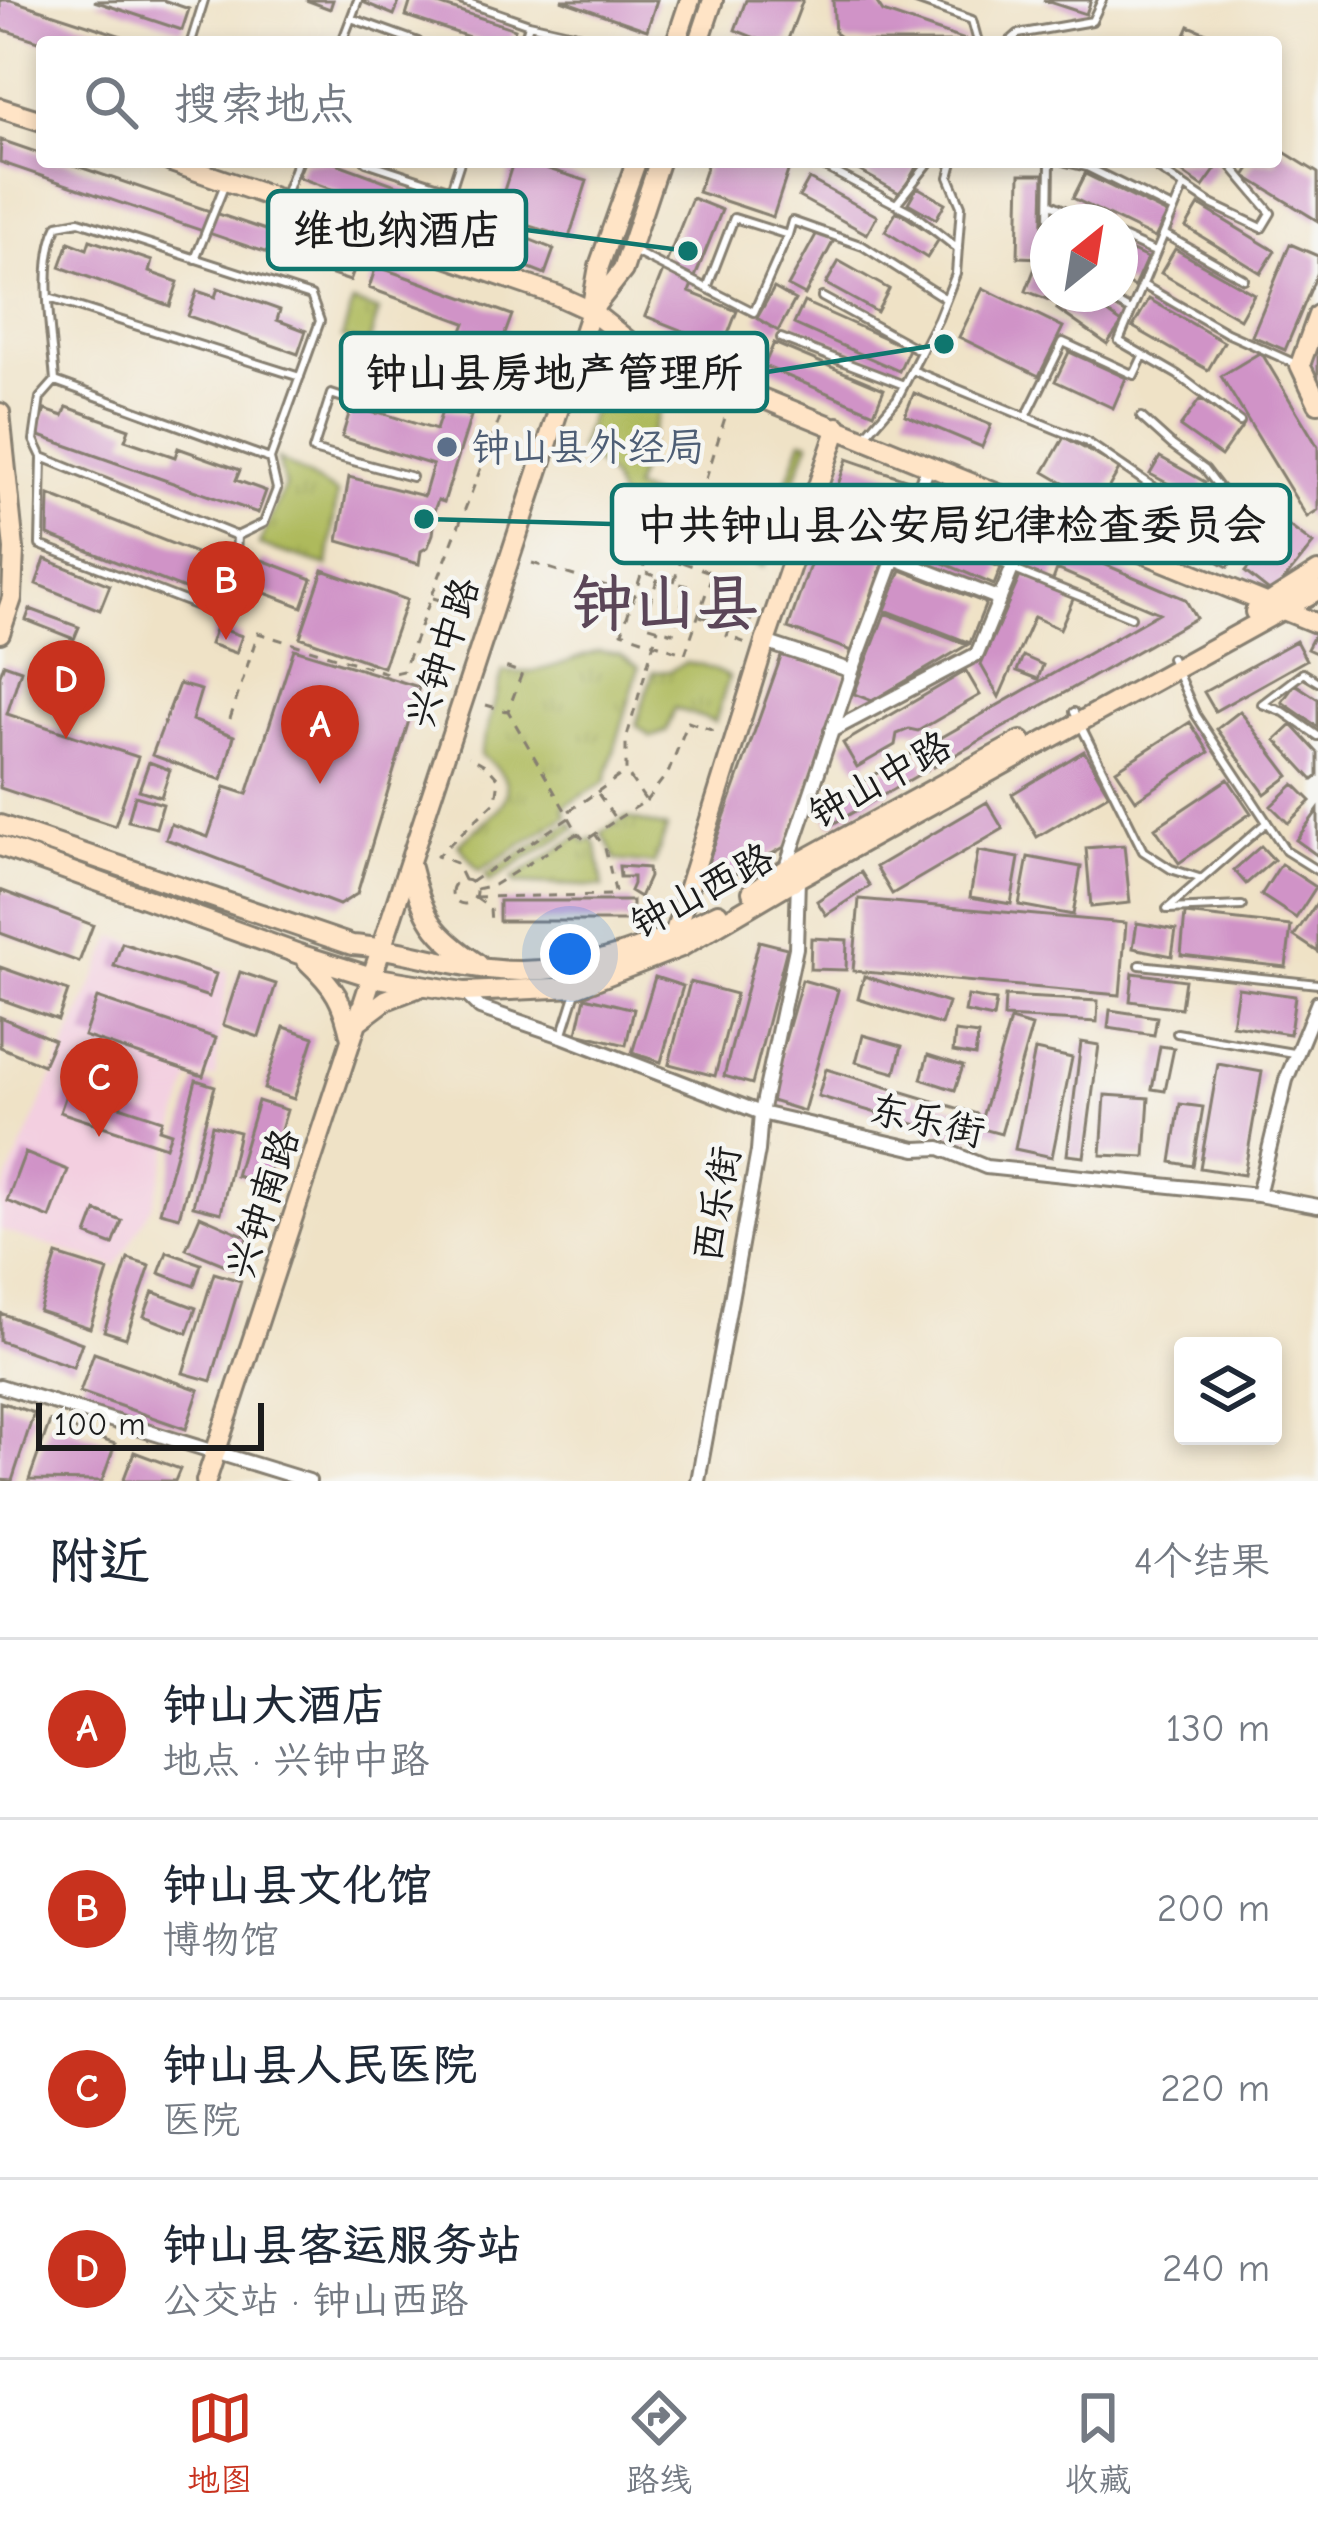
<!DOCTYPE html>
<html lang="zh">
<meta charset="utf-8">
<style>
body{margin:0;font-family:"Comic Neue","LXGW WenKai TC",sans-serif;background:#f6f6f7;color:#1f2937}
.controls{position:absolute;right:36px;bottom:36px;display:grid;overflow:hidden;border-radius:12px;box-shadow:0 6px 18px #0003}
.controls button{width:108px;height:108px;display:grid;place-items:center;padding:0;border:0;border-bottom:3px solid #e0e1e3;background:#fff;color:#1f2937;font:60px sans-serif}
.compass{position:absolute;left:1030px;top:204px;width:108px;height:108px;border-radius:50%;background:#fff;box-shadow:0 6px 18px #0003;rotate:30deg}
.scale{position:absolute;left:36px;bottom:30px;width:228px;box-sizing:border-box;padding-left:12px;border:6px solid #1c1c1c;border-top:0;font-size:33px;line-height:42px;white-space:nowrap;color:#1c1c1c;-webkit-text-stroke:9px #f6f6f2;paint-order:stroke}
.you{position:absolute;left:570px;top:954px;width:42px;height:42px;margin:-30px;border:9px solid #fff;border-radius:50%;background:#1a73e8;box-shadow:0 0 0 18px #1a73e833}
.badge{display:grid;place-items:center;width:78px;height:78px;border-radius:50%;background:#c8321e;color:#fff;font-size:39px;font-weight:700}
.pin{position:absolute;translate:-50% -99px;filter:drop-shadow(0 3px 6px #0008)}
.pin::after{content:'';position:absolute;top:63px;width:42px;height:36px;background:inherit;clip-path:polygon(0 0,100% 0,50% 100%)}
.list{margin:0;padding:0;list-style:none}
h2{display:flex;justify-content:space-between;align-items:center;height:156px;margin:0;padding:0 48px;font-size:51px}
h2 small{font-size:39px;font-weight:400;color:#747a83}
.list li{display:grid;grid-template-columns:78px 1fr auto;gap:36px;align-items:center;box-sizing:border-box;height:180px;padding:0 48px;border-top:3px solid #e0e1e3}
.list b{display:block;font-size:45px;white-space:nowrap}
.list p{margin:0;font-size:39px;white-space:nowrap;color:#747a83}
.list em{font-size:39px;font-style:normal;color:#747a83}
.icon{flex:none;width:66px;height:66px;fill:none;stroke:currentColor;stroke-width:2;stroke-linecap:round;stroke-linejoin:round}
.map{position:relative;flex:none;width:1318px;height:1481px;overflow:hidden}
.search{position:absolute;background:#fff;box-shadow:0 6px 18px #0003;left:36px;right:36px;top:36px;height:132px;display:flex;align-items:center;gap:30px;box-sizing:border-box;padding:0 42px;border-radius:12px;color:#747a83;font-size:45px}
.sheet{height:876px;background:#fff}
nav{display:flex;justify-content:space-around;align-items:center;box-sizing:border-box;height:168px;border-top:3px solid #e0e1e3;background:#fff;font-size:33px;color:#747a83}
nav a{display:grid;justify-items:center;gap:6px}
nav .on{color:#c8321e}
.map>svg:first-child{display:block}
.built{fill:#f3cfe0}
.grass{fill:url(#grass-tufts);stroke:#656b3c;stroke-width:3}
.building{fill:#d093c7}
.lines{fill:none;stroke-linecap:round;stroke-linejoin:round}
.lane-casing{stroke:#867f71;stroke-width:12}
.street-casing{stroke:#867f71;stroke-width:18}
.secondary-casing{stroke:#867f71;stroke-width:24}
.path{stroke:#867f71;stroke-width:3;stroke-dasharray:9 9;stroke-linecap:butt}
.lane{stroke:#fff;stroke-width:6}
.street{stroke:#fff;stroke-width:12}
.secondary{stroke:#ffe4c6;stroke-width:18}
.service-dot{fill:#5c6f8a;stroke:#f6f6f2;stroke-width:4.5}
.labels{text-anchor:middle;dominant-baseline:central;stroke-width:9;stroke-linejoin:round;paint-order:stroke}
.service-label{font-size:39px;fill:#4e5e75;stroke:#f6f6f2;text-anchor:start}
.street-label{font-size:39px;fill:#1c1c1c;stroke:#f6f6f2}
.town-label{font-size:63px;font-weight:bold;fill:#5b4658;stroke:#f6f6f2}
.leader{fill:none;stroke:#0f766e;stroke-width:4.5}
.callout-dot{fill:#0f766e;stroke:#f6f6f2;stroke-width:4.5}
.callout{fill:#f6f6f2;stroke:#0f766e;stroke-width:4.5}
.callout-label{font-size:42px;text-anchor:middle;font-weight:bold;fill:#1c1c1c}
</style>
<div class="map">
<svg width="1318" height="1481" viewBox="0 0 1318 1481">
<defs>
<pattern id="grass-tufts" width="24" height="20" patternUnits="userSpaceOnUse" patternTransform="scale(3)"><rect width="24" height="20" fill="#aeba5c"/><path d="M3 7l-1-3M5 7V3M7 7l1-3M15 17l-1-3M17 17v-4M19 17l1-3" fill="none" stroke="#959f4f"/></pattern>
</defs>
<rect width="100%" height="100%" fill="#f6f6f2"/>
<filter id="ink" filterUnits="userSpaceOnUse"><feTurbulence type="fractalNoise" baseFrequency=".00833" numOctaves="2"/><feDisplacementMap in="SourceGraphic" scale="24" xChannelSelector="R" yChannelSelector="G"/><feConvolveMatrix kernelMatrix="1 2 1 2 8 2 1 2 1" color-interpolation-filters="sRGB"/></filter>
<filter id="wash" filterUnits="userSpaceOnUse"><feTurbulence type="fractalNoise" baseFrequency=".004" numOctaves="4" result="noise"/><feDisplacementMap in="SourceGraphic" scale="48" xChannelSelector="R" yChannelSelector="G"/><feGaussianBlur stdDeviation="2.7" result="paint"/><feColorMatrix in="noise" values="0 0 0 0 0 0 0 0 0 0 0 0 0 0 0 0 0 1.4 0 .05"/><feComposite in="paint" operator="in"/></filter>
<g filter="url(#wash)">
<rect width="100%" height="100%" fill="#efe2c6"/>
<path class="built" d="M114,936L228,971L215,1077L190,1078L153,1204L116,1267L0,1230V1197Z"/>
<path class="grass" d="M353,302L379,311L368,346L342,338Z
M605,371L665,392L633,489L693,512L684,538C660,539 637,534 625,511C619,500 617,487 608,476C601,466 589,458 579,450Z
M802,440L809,442L763,567L757,565Z
M278,459L337,493L328,566L259,545L285,486Z
M599,651L620,654L639,667L605,782L563,807L567,816L479,871L458,844C493,816 535,790 480,755L503,671C538,677 566,661 599,651Z
M685,663L703,665L729,677L715,722L675,708L666,732L651,737L636,725L653,672L669,671Z
M626,817L667,828L654,864L615,860L610,846L601,833Z
M571,822L575,829L489,882L485,875Z
M580,835L585,843L592,838L597,847L603,887L515,883L512,879Z"/>
<g id="blocks">
<path class="building" d="M0,0H11L140,42H42L0,29Z
M163,0L189,9L182,30L94,1Z
M306,0H333L330,9Z
M358,0H400L394,15Z
M411,0H426L515,29L511,42H484L406,16Z
M561,0H657L647,30Z
M746,0H803L787,42H765L735,30Z
M833,0H875L883,12L971,42H846L835,33Z
M1043,0H1091L1086,14Z
M1189,26L1228,42H1182Z
M1,140L42,154V162H65L357,261L350,281L0,162Z
M1276,147L1318,173V221L1245,176L1254,162H1276Z
M304,162H333L450,205L441,229L298,177Z
M513,162H526L587,181L569,238L496,216Z
M708,162H791L773,217L698,192Z
M844,162H915L918,164L901,194Z
M1167,162H1212L1218,166L1203,187Z
M1020,174H1044L1042,258L1018,257Z
M1085,174L1167,214L1155,238L1073,198Z
M809,179L877,216L867,234L799,197Z
M917,187L945,203L936,219L908,203Z
M692,198L722,210L689,292L737,311L723,347L645,316Z
M1199,205L1275,251L1261,273L1186,227Z
M897,211L939,239L927,258L885,231Z
M477,219L554,249L545,274L467,243Z
M818,231L834,240L805,295L788,286Z
M90,240L152,261L149,272L178,282L170,306L60,267L69,242L87,249Z
M1290,244L1318,256V272L1285,350L1252,336Z
M1120,245L1147,258L1134,287L1120,280Z
M1175,249L1254,294L1240,319L1161,273Z
M839,261L889,289L877,312L826,284Z
M376,266L512,315L495,361L456,347L465,323L369,288Z
M1035,268L1048,273V294H1057L1054,302L1026,291Z
M218,288L280,310L277,320L306,331L298,354L188,316L197,291L215,297Z
M774,288L795,300L778,331L757,318Z
M983,288L1063,327L1039,376L959,337Z
M1067,294H1082L1122,323L1107,344L1057,309Z
M1149,299L1224,342L1208,370L1133,327Z
M804,302L909,349L899,371L794,324Z
M1318,342V380L1310,363Z
M774,343L884,389L874,413L764,366Z
M1069,352L1126,378L1113,408L1055,381Z
M1261,352L1318,447V510L1307,517L1221,376Z
M914,393L991,425L982,447L905,415Z
M1200,399L1241,428L1221,456L1180,427Z
M352,404L436,430L443,408L471,416L444,502L438,500L432,516L435,519L433,534L428,547L421,551L419,564L338,541L349,477L424,496L433,465L342,437Z
M67,407L129,429L125,440L175,457L178,448L240,470L236,480L266,491L258,513L37,435L45,410L63,416Z
M1064,437L1120,468L1099,504L1044,472Z
M1160,457L1205,482L1197,499L1150,474Z
M847,459L911,481L852,651L788,628Z
M49,495L216,561L202,596L48,535Z
M1173,511L1239,549L1228,567L1162,530Z
M1284,522L1313,544L1273,594L1245,572Z
M919,530L1002,565L994,585L911,549Z
M1037,535L1185,599L1196,618L934,767L923,748L1159,613L1057,569L1052,583L1022,570Z
M45,559L110,585L100,610L36,584Z
M262,560L312,579L302,607L252,588Z
M323,570L407,600L383,667L300,637Z
M901,570L986,603L970,643L885,610Z
M1021,574L1074,597L1060,629L1034,617L999,697L981,665Z
M30,609L79,627L74,639L26,620Z
M885,613L967,645L872,701L854,694Z
M216,627L242,636L236,653L210,644Z
M1318,628V654L1307,649Z
M1296,641L1306,660L1215,711L1204,692Z
M294,649L419,687L357,894L339,905L166,839L171,824L208,837L225,787L247,794Z
M782,654L846,676L786,846L721,882H712L705,871Z
M1023,656L1043,665L1038,679L1017,671Z
M4,664L21,670L7,714L138,757L115,826L0,788V675Z
M966,671L980,695L918,731L909,729L897,734L895,745L857,767L843,743Z
M179,684L201,690L192,720L234,736L222,780L152,755Z
M1295,684L1318,699V727L1282,702Z
M1240,711L1289,776L1265,794L1217,729Z
M1190,722L1209,752L1136,800L1116,770Z
M1292,725L1318,753V776L1313,780L1276,740Z
M916,751L927,770L831,825L820,806Z
M1084,751L1109,794L1037,837L1012,794Z
M149,762L170,770L161,797L139,790Z
M1228,779L1251,813L1179,863L1155,828Z
M1294,784L1311,801L1288,823L1271,806Z
M135,796L163,804L156,828L128,821Z
M987,802L1003,829L892,894L876,867Z
M1318,810V856L1296,840Z
M1124,845L1130,903L1091,907L1086,848Z
M1261,846L1274,860L1246,884L1234,870Z
M978,851L1019,858L1011,904L970,897Z
M1028,857L1081,867L1073,915L1019,905Z
M1281,864L1316,887L1296,918L1261,895Z
M619,866L648,868L649,877L640,897L630,891L633,884V877H620Z
M861,872L870,886L826,915L817,901Z
M0,890L93,925L79,962L0,933Z
M859,899L1126,923L1120,995L853,971Z
M499,901H632V921H499Z
M1318,901V952L1294,936Z
M1185,914L1291,926L1286,967L1181,955Z
M1137,923L1176,930L1172,956L1133,948Z
M811,938L847,940L846,970L810,969Z
M759,941L787,948L752,1084L724,1076Z
M122,943L216,974L209,997L114,966Z
M0,967L68,991L58,1020L0,999Z
M240,972L276,984L259,1037L223,1025Z
M1133,973L1185,980L1181,1008L1130,1001Z
M864,976L948,1003L941,1025L858,999Z
M655,977L683,986L661,1062L632,1053Z
M802,980L838,990L804,1111L768,1100Z
M690,982L736,994L715,1076L669,1064Z
M1238,988L1295,996L1290,1034L1232,1025Z
M968,996L996,1001L993,1018L965,1012Z
M1005,996L1098,1001L1097,1022L1004,1017Z
M585,997L634,1009L626,1045L577,1033Z
M97,998L216,1038L203,1076L84,1036Z
M1110,1010L1157,1017L1154,1035L1108,1028Z
M0,1017L54,1040L43,1065L0,1047Z
M1010,1020L1032,1026L1001,1134L979,1128Z
M284,1027L314,1037L294,1099L264,1089Z
M955,1032L978,1035L975,1056L953,1052Z
M863,1035L902,1046L895,1073L856,1062Z
M1081,1042L1099,1045L1084,1157L1067,1155Z
M1160,1046L1174,1048L1165,1091L1152,1089Z
M1035,1050L1072,1058L1052,1157L1015,1149Z
M928,1055L963,1066L955,1090L921,1079Z
M1218,1064L1262,1072L1244,1175L1200,1168Z
M826,1069L977,1114L969,1140L818,1096Z
M196,1080L215,1086L179,1217L160,1212Z
M68,1089L162,1120L159,1129L171,1133L166,1147L60,1112Z
M1105,1095L1149,1098L1145,1157L1101,1155Z
M258,1101L287,1110L265,1184L236,1176Z
M1180,1104L1203,1107L1193,1166L1171,1162Z
M212,1125L239,1132L221,1213L193,1206Z
M25,1153L68,1170L50,1218L7,1201Z
M96,1211L122,1221L113,1245L87,1235Z
M200,1216L248,1237L235,1269L186,1249Z
M167,1252L201,1264L194,1286L159,1273Z
M57,1255L108,1271L90,1328L39,1311Z
M128,1259L150,1266L126,1338L104,1331Z
M214,1273L241,1281L211,1381L183,1373Z
M153,1292L196,1308L187,1333L144,1316Z
M0,1313L82,1343L73,1367L0,1341Z
M94,1353L199,1390L186,1429L80,1392Z
M0,1402L34,1413L12,1481L0,1480Z
M50,1421L115,1444L102,1481L29,1480Z
M134,1452L180,1469L175,1481H123Z"/>
</g>
</g>
<g filter="url(#ink)">
<use href="#blocks" fill-opacity="0" stroke="#867f71" stroke-width="3"/>
<g class="lines">
<defs>
<path id="lane" d="M460,0L529,24L608,42
M916,0L972,20L978,42
M351,18L418,42
M191,42L204,0
M342,42L358,0
M524,42L529,24
M1009,42L1018,34L1092,21L1102,0
M366,162L451,190L460,162
M1066,162L1087,167L1090,162
M1148,162L1211,204L1262,228L1271,213L1228,162
M819,164L911,212L958,249
M1087,167L1174,210
M1184,186L1119,341L1178,375L1240,422
M284,198L297,162
M896,204L928,164L925,162
M1051,204L1090,222
M1049,222L1050,162
M1164,234L1244,279
M788,235L792,221L863,246L946,299
M1120,236L1155,252
M1048,237L1046,263L1048,264
M633,251L754,312L788,235L734,218L707,288
M195,259L225,184
M1143,285L1227,333L1296,364
M1101,294L1131,311
M822,297L921,351
M49,298L300,377
M781,338L904,385
M912,370L1087,442L1153,487L1207,516L1228,499L1205,469L1172,445L1141,417
M1026,417L1063,342L1134,375L1143,356
M866,435L897,399L938,319L956,274L961,206L949,177L953,162
M42,457L34,440L40,398L55,381
M412,477L313,450L331,394L376,409L383,386L430,403L442,371L553,408
M237,536L42,457L40,545L203,608L235,572L237,536L264,523L277,489L270,459L320,321L311,296L79,221L58,225C38,263 52,337 55,381L270,459
M1012,569L1131,617
M1171,658L1196,715L1286,851L1318,871
M1318,682L1303,673L1262,704L1284,712L1318,736
M1074,712L1143,851L1171,869L1202,879
M1242,906L1167,909L1267,822
M1140,965L1318,984
M1177,1033L1293,1053
M562,1036L576,992"/>
<path id="street" d="M908,521L1014,565
M894,558L1000,599
M765,642L852,671
M831,731L977,654L1037,508
M785,870L852,671L929,464
M798,878L796,948L761,1113L916,1149L940,1148L986,1167L1258,1195L1318,1206
M464,992L480,1008L562,1036L761,1113L758,1151L698,1481
M1258,1195L1286,1080L1318,1002
M0,1386L309,1481"/>
<path id="secondary" d="M676,42L690,0
M699,42L713,0
M0,108L42,121
M171,162L556,295L591,311L636,347L1318,624
M594,307L623,270L659,162
M1318,315L1300,365L1318,403
M0,413L14,549L12,598L0,633
M1255,612L1318,572
M0,825L352,945C398,948 442,964 488,969C573,979 644,949 718,913
M0,846L299,954L372,977L464,992L577,987L681,947L798,878L1318,590
M411,868C424,919 433,934 478,964
M752,892L784,871L1021,741
M677,936L675,932L765,642L838,427
M307,961C335,987 343,1001 351,1039
M358,1021L386,1000L422,986
M206,1481L591,311L599,266L636,162"/>
</defs>
<use href="#lane" class="lane-casing"/>
<use href="#street" class="street-casing"/>
<use href="#secondary" class="secondary-casing"/>
<path class="path" d="M512,385L531,336L553,345
M649,551L713,573L685,654L622,632Z
M532,563L633,594
M646,573L687,586L673,633L643,624L658,577
M674,582L728,408
M433,598L467,608
M700,616L730,626L735,614L753,621
M730,628L727,636L746,643
M486,705L507,711
M230,719L258,633L390,674L403,671L505,405
M597,792L626,771V740L658,628
M646,801L669,771L688,722L717,732
M569,811L597,792L616,820L585,841L578,833
M617,819L646,801L627,773
M464,880L456,863L437,856L496,801L499,779L488,767L469,756
M452 892a12 12 0 1 1 24 0a12 12 0 1 1-24 0Z
M471,882L569,818
M476,889L494,885L578,833L508,711L522,673L499,665
M475,897L616,895L605,848L595,834
M476,898L490,908L491,924"/>
<use href="#lane" class="lane"/>
<use href="#street" class="street"/>
<use href="#secondary" class="secondary"/>
</g>
</g>
<circle class="service-dot" cx="447" cy="447" r="12"/>
<g class="labels">
<g class="service-label">
<text x="471" y="447">钟山县外经局</text>
</g>
<g class="street-label">
<text transform="translate(443 653) rotate(-72)">兴钟中路</text>
<text transform="translate(880 780) rotate(-29)">钟山中路</text>
<text transform="translate(702 891) rotate(-28)">钟山西路</text>
<text transform="translate(927 1121) rotate(13)">东乐街</text>
<text transform="translate(263 1204) rotate(-72)">兴钟南路</text>
<text transform="translate(717 1204) rotate(-80)">西乐街</text>
</g>
<g class="town-label">
<text x="665" y="603">钟山县</text>
</g>
</g>
<path class="leader" d="M688 251L526 230M944 344L767 372M424 519L612 524"/>
<g class="callout-dot">
<circle cx="688" cy="251" r="12"/>
<circle cx="944" cy="344" r="12"/>
<circle cx="424" cy="519" r="12"/>
</g>
<g class="callout">
<rect x="268" y="191" width="258" height="78" rx="12"/>
<rect x="341" y="333" width="426" height="78" rx="12"/>
<rect x="612" y="485" width="678" height="78" rx="12"/>
</g>
<g class="callout-label">
<text x="397" y="244">维也纳酒店</text>
<text x="554" y="387">钟山县房地产管理所</text>
<text x="951" y="539">中共钟山县公安局纪律检查委员会</text>
</g>
</svg>
<div class="controls">
<button><svg class="icon" aria-label="layers" viewBox="0 0 24 24"><path d="M12 4l9 5-9 5-9-5zM3 14l9 5 9-5"/></svg></button>
</div>
<svg class="compass" viewBox="-18 -18 36 36"><path d="M0-13l5 13h-10z" fill="#e53935"/><path d="M0 13l5-13h-10z" fill="#747a83"/></svg>
<div class="scale">100 m</div>
<div class="you"></div>
<div class="pin badge" style="left:320px;top:784px">A</div>
<div class="pin badge" style="left:226px;top:640px">B</div>
<div class="pin badge" style="left:99px;top:1137px">C</div>
<div class="pin badge" style="left:66px;top:739px">D</div>
<div class="search"><svg class="icon" aria-label="search" viewBox="0 0 24 24"><circle cx="10" cy="10" r="6"/><path d="M15 15l6 6"/></svg>搜索地点</div>
</div>
<section class="sheet">
<h2>附近<small>4个结果</small></h2>
<ul class="list">
<li><span class="badge">A</span><div><b>钟山大酒店</b><p>地点 · 兴钟中路</p></div><em>130 m</em></li>
<li><span class="badge">B</span><div><b>钟山县文化馆</b><p>博物馆</p></div><em>200 m</em></li>
<li><span class="badge">C</span><div><b>钟山县人民医院</b><p>医院</p></div><em>220 m</em></li>
<li><span class="badge">D</span><div><b>钟山县客运服务站</b><p>公交站 · 钟山西路</p></div><em>240 m</em></li>
</ul>
</section>
<nav>
<a class="on"><svg class="icon" aria-label="map" viewBox="0 0 24 24"><path d="M3 6l6-2 6 2 6-2v14l-6 2-6-2-6 2zM9 4v14M15 6v14"/></svg>地图</a>
<a><svg class="icon" aria-label="directions" viewBox="0 0 24 24"><path d="M12 3l9 9-9 9-9-9zM9 14v-3h6M13 9l2 2-2 2"/></svg>路线</a>
<a><svg class="icon" aria-label="saved" viewBox="0 0 24 24"><path d="M7 4h10v16l-5-4-5 4z"/></svg>收藏</a>
</nav>
